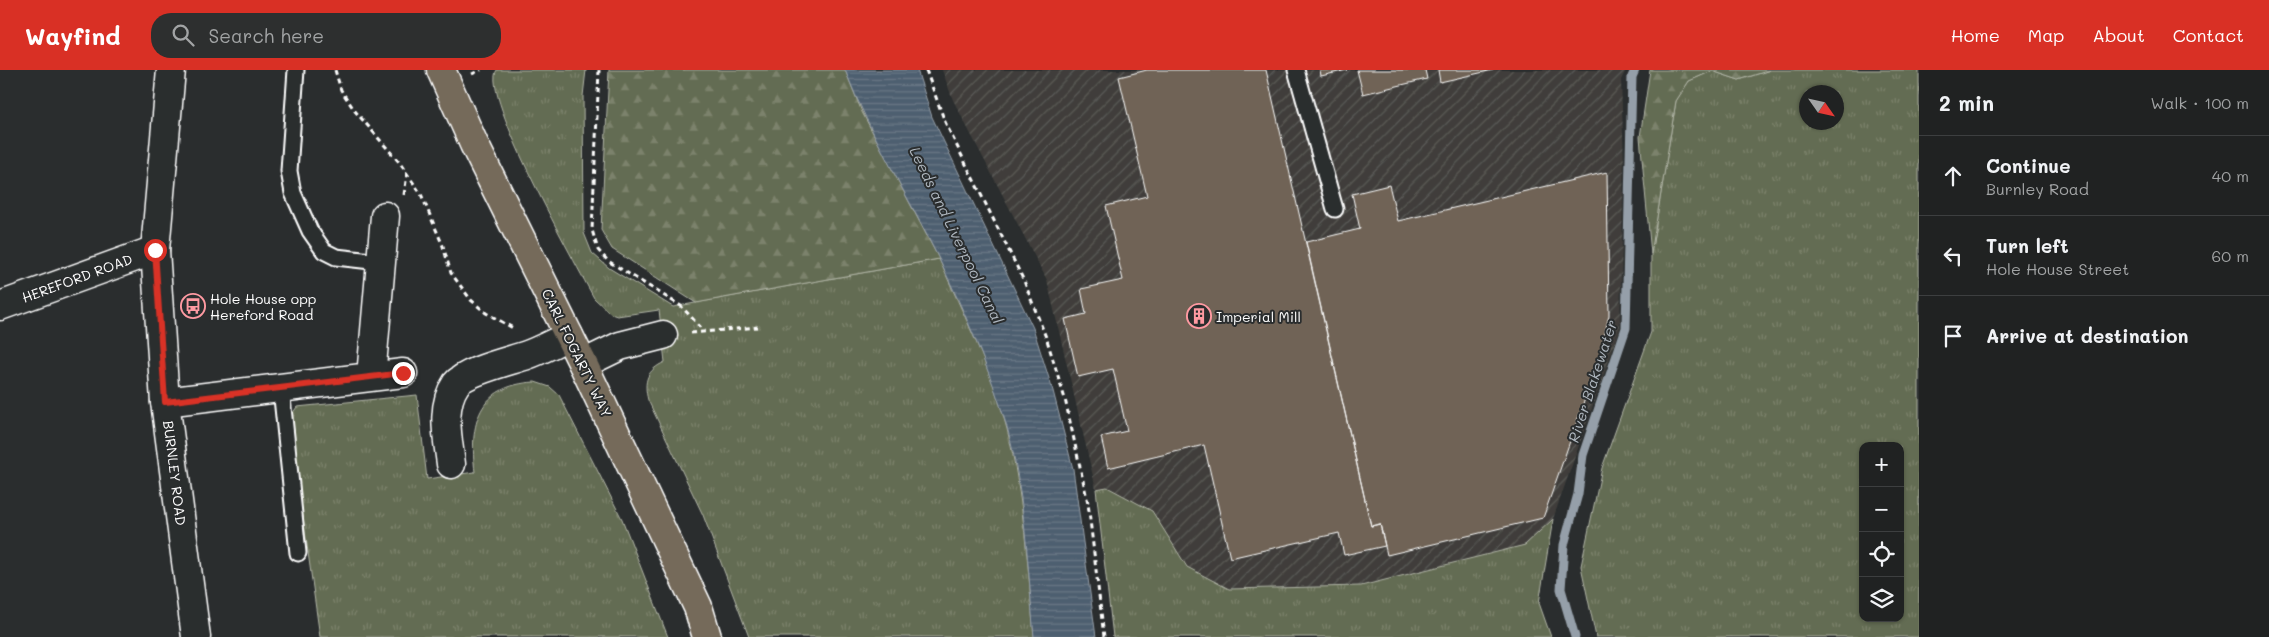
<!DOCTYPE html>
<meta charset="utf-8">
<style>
body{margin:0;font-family:Mali,sans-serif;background:#2d2f2f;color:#f1f3f6}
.controls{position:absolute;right:15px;bottom:15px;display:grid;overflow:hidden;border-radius:10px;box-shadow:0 1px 4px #0004}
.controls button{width:45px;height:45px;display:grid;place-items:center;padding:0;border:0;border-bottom:1px solid #3d3f40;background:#202222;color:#f1f3f6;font:25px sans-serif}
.compass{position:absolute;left:1799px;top:15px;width:45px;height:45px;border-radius:50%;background:#202222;box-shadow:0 1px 4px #0004;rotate:124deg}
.stop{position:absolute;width:15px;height:15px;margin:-11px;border:4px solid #d93025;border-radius:50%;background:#fff}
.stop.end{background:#d93025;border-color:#fff;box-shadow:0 1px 5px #0008}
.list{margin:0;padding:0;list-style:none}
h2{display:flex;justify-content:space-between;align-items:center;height:65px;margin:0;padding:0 20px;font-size:21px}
h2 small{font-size:16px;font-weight:400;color:#a2a4a5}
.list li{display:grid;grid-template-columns:32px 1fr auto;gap:15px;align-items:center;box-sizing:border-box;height:80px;padding:0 20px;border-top:1px solid #3d3f40}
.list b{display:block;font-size:19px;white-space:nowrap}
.list p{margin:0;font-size:16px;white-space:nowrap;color:#a2a4a5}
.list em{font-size:16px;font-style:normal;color:#a2a4a5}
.icon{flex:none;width:28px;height:28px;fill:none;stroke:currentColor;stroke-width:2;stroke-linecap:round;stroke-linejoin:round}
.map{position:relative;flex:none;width:1919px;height:567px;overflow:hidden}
header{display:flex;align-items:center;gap:30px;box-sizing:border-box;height:70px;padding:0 25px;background:#d93025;color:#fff}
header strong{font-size:24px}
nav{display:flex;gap:28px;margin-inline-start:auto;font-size:18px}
.search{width:350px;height:45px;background:#2d2f2f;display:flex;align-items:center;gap:12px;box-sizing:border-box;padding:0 18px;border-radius:20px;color:#a2a4a5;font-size:19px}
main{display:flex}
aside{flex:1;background:#202222}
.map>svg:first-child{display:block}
.industrial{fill:url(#industrial-furrows)}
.grass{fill:url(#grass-tufts);stroke:#b2b6a8;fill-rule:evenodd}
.forest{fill:url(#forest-firs);stroke:#b2b6a8}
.water{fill:url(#water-rules);stroke:#959fa9}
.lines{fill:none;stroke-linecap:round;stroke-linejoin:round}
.stream{stroke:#959fa9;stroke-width:9}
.building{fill:#706456;stroke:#fff}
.lane-casing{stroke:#fff;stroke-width:19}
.street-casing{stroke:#fff;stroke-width:31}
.secondary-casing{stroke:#fff;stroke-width:31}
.highway-casing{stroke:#fff;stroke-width:31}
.path{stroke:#fff;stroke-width:3;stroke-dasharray:5 4;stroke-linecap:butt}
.lane{stroke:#2a2d2e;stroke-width:15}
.street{stroke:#2a2d2e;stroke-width:28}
.secondary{stroke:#2a2d2e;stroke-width:28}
.highway{stroke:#746a5a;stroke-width:28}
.route{stroke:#d93025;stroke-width:6}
.labels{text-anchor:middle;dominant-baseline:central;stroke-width:4;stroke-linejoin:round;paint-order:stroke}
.street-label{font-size:14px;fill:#fff;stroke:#2a2d2e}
.poi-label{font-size:14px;fill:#fff;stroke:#2a2d2e;text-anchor:start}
.water-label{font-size:15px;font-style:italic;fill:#afb7bf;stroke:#2a2d2e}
</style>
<header>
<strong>Wayfind</strong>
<div class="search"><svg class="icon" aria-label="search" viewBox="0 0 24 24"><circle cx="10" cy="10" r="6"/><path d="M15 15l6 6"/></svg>Search here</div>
<nav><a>Home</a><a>Map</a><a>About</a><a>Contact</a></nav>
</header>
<main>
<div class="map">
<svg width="1919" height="567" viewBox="0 0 1919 567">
<defs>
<pattern id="industrial-furrows" width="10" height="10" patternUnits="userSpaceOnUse" patternTransform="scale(1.25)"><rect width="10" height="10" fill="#3f3e3a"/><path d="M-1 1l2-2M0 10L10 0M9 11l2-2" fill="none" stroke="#5c5b58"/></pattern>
<pattern id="grass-tufts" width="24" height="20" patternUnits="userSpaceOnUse" patternTransform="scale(1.25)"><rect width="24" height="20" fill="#646c52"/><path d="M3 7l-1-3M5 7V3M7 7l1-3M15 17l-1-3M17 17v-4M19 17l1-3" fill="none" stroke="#7b826c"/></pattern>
<pattern id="forest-firs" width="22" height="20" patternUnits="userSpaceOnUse" patternTransform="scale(1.25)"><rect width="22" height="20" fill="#646c52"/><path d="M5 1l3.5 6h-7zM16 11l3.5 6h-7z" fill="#7b826c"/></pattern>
<pattern id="water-rules" width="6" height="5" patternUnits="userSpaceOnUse" patternTransform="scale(1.25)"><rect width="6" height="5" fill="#4e5f70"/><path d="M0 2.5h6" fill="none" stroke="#697785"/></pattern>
</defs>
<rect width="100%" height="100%" fill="#2a2d2e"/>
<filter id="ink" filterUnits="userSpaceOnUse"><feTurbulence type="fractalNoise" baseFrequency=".02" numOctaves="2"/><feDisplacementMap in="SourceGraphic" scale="10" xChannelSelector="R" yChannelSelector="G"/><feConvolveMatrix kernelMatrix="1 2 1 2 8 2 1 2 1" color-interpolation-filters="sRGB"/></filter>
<g filter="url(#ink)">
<path class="industrial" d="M942,0H1626L1621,10L1624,93L1620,259L1553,449L1525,475L1360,516L1229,519L1187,497L1152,441L1107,417L1096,419L1047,210L953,30Z"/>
<path class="grass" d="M497,0H586L583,26L584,163L592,183L609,198L673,237L939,189C963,244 992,300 1007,359C1024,427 1028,498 1034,567H749L703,445L648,330C643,311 647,300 665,292L659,240L617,246L611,244L594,228C578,198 479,22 497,0Z
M1770,0H1919V567H1596L1581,496L1602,398L1651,262V184L1676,31L1689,11L1712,1L1739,10ZM1806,22H1836V52H1806ZM1863,376H1900V548H1863Z
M535,312L550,317L559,325L622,449L668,567H320L289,348L297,337L417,325L427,409L475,402C469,354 478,315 535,312Z
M1107,417L1152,441L1187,497L1229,519L1361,516L1525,475L1553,449L1539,533L1551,567H1113L1096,419Z"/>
<path class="forest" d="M609,0H845L862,42L939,189L696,233L612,179L601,160Z
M1650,0H1770L1739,10L1712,1L1689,11L1676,31L1651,184L1640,67Z"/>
<path class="water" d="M845,0H917L932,47L1033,258L1053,321L1073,399L1096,567H1034C1028,500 1025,423 1007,357C990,300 965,243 939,189C908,126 871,66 845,0Z"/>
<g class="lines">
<path class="stream" d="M1575,567L1561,519L1564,475L1578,424L1583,385L1626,258L1632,7L1635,0"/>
</g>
<path class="building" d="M1147,0H1266L1371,456L1380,454L1385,476L1344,485L1339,463L1230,488L1204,375L1108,398L1101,367L1127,361L1113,299L1078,307L1065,249L1086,244L1081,219L1123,210L1106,136L1147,126L1119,7Z
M1320,0H1347L1321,6Z
M1357,0H1425L1427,9L1363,24Z
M1438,0H1493L1440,12Z
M1607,102L1609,245L1600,286L1543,448L1387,485L1380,454L1371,456L1306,172L1360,159L1352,124L1389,115L1398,151Z"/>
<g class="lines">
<defs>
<path id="lane" d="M296,0L289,101L293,123L310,161L324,181L336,187L380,192
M1296,0L1335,139
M281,318L298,483"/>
<path id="street" d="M0,236L155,180
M583,294L620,276L663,265
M371,307L385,146
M165,332L403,303
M451,394C448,369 440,337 456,314C466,301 510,291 527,285C541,280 555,272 569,266"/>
<path id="secondary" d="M171,0L155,180L165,332L196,567"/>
<path id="highway" d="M441,0L474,74L583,294L698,537L707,567"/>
</defs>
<use href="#lane" class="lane-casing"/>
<use href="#street" class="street-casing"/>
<use href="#secondary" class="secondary-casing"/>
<use href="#highway" class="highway-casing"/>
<path class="path" d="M335,0L341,20L355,41L399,92L421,124L443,176L451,203L471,230L486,243L513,258
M599,0L592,160L598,180L608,191L681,236L704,261
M926,0L945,52L1024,211L1047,270L1065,329L1088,433L1104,567
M472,4L481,0
M404,125L407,104
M691,263L758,257"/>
<use href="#lane" class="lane"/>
<use href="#street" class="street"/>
<use href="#secondary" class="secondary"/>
<use href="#highway" class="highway"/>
</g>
</g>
<g class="lines" filter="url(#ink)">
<path class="route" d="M155,180L165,332L403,303"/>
</g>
<defs>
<symbol id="bus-ring" viewBox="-11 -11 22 22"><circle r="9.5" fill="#2a2d2e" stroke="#ff9aa2" stroke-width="1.5"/><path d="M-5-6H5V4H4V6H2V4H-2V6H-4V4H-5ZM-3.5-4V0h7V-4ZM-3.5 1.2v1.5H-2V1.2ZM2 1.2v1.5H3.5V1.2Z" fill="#ff9aa2"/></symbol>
<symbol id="building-ring" viewBox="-11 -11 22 22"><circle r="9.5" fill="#2a2d2e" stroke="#ff9aa2" stroke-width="1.5"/><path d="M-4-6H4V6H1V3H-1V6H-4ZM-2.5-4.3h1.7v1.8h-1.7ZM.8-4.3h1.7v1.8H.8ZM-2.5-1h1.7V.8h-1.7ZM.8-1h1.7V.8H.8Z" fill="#ff9aa2"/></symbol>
</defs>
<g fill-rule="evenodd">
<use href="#bus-ring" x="179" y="222" width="28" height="28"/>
<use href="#building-ring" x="1185" y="232" width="28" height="28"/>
</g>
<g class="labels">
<g class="street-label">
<text transform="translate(77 208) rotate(-20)">HEREFORD ROAD</text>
<text transform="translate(577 283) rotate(64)">CARL FOGARTY WAY</text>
<text transform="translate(175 403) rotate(83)">BURNLEY ROAD</text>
</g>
<g class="poi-label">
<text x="210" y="228">Hole House opp<tspan x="210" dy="16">Hereford Road</tspan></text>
<text x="1216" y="246">Imperial Mill</text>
</g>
<g class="water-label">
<text transform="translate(957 165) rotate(64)">Leeds and Liverpool Canal</text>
<text transform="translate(1592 311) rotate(-72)">River Blakewater</text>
</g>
</g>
</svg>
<div class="controls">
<button>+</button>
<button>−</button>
<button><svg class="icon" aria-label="locate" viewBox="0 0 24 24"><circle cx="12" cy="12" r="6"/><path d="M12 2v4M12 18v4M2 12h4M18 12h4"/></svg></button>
<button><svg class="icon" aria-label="layers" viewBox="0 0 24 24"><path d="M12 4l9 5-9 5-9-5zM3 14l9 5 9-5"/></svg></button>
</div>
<svg class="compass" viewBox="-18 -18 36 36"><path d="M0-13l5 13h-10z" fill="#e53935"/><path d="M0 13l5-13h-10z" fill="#a2a4a5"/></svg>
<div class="stop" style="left:155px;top:180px"></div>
<div class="stop end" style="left:403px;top:303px"></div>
</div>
<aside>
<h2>2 min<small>Walk · 100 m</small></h2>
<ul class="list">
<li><svg class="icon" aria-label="ahead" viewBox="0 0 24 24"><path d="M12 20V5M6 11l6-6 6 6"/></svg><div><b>Continue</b><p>Burnley Road</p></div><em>40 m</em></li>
<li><svg class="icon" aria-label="left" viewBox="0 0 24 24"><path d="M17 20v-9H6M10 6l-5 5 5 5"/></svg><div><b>Turn left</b><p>Hole House Street</p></div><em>60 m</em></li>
<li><svg class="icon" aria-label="arrive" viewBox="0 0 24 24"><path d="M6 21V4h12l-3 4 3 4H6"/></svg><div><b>Arrive at destination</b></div></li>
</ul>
</aside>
</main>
